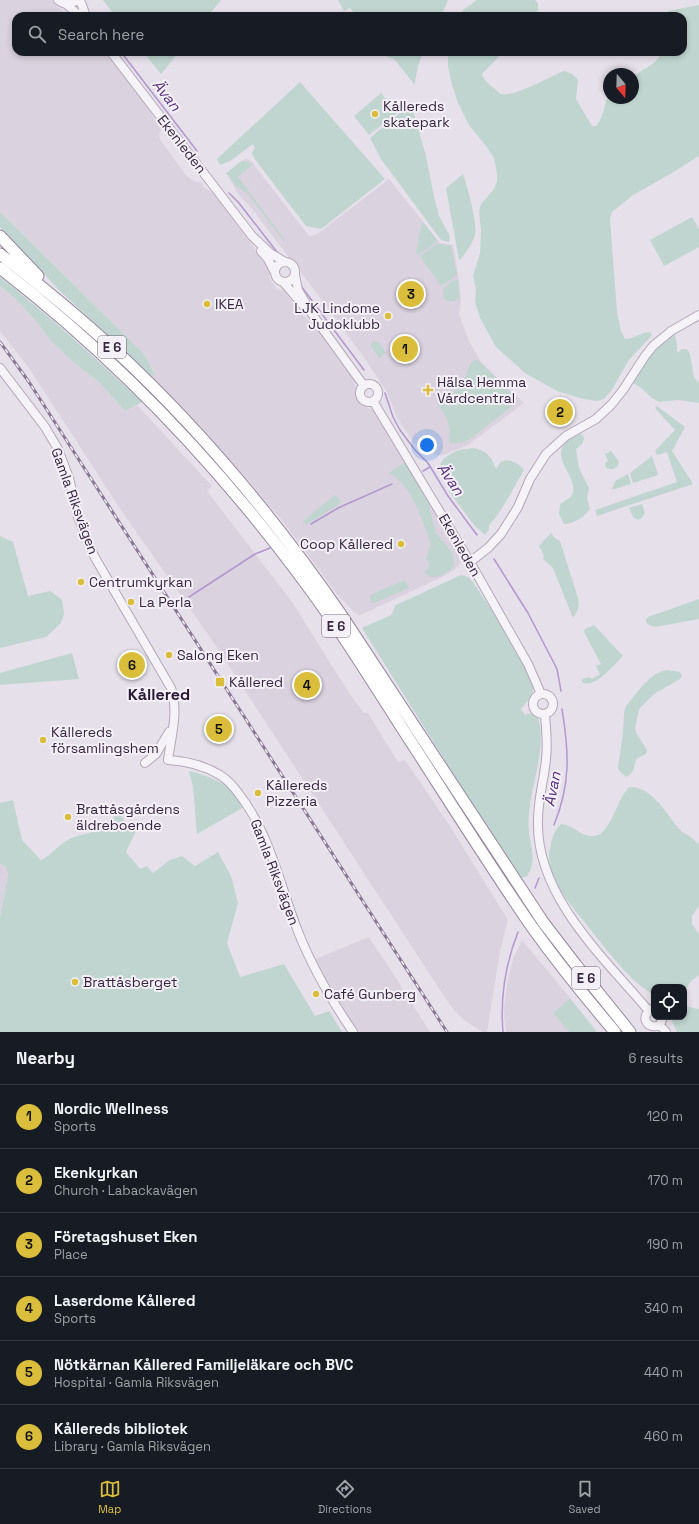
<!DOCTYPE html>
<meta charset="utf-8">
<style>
body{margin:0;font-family:"Space Grotesk",sans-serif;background:#242831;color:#f1f3f6}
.controls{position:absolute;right:12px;bottom:12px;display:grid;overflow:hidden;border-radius:8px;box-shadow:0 2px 6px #0003}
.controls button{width:36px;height:36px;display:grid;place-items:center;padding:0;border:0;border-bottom:1px solid #363941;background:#171b24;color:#f1f3f6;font:20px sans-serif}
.compass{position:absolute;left:603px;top:68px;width:36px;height:36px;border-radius:50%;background:#171b24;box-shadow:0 2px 6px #0003;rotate:161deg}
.you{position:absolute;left:427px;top:445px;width:14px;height:14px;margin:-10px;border:3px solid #fff;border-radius:50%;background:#1a73e8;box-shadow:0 0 0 6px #1a73e833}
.badge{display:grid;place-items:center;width:26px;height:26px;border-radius:50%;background:#dabe3b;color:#111;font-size:13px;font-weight:700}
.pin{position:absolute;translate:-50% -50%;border:2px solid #fff;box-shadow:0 1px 4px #0006}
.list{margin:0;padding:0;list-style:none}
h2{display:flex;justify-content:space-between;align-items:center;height:52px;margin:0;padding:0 16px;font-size:17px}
h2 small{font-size:13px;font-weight:400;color:#9ea1a6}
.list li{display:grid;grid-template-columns:26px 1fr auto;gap:12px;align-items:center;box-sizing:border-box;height:64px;padding:0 16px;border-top:1px solid #363941}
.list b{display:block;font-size:15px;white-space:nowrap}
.list p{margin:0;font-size:13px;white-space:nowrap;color:#9ea1a6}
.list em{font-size:13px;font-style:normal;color:#9ea1a6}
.icon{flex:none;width:22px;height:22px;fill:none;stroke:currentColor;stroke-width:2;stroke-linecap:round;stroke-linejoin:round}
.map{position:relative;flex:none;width:699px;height:1032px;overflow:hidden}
.search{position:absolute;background:#171b24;box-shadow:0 2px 6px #0003;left:12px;right:12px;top:12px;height:44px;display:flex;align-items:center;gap:10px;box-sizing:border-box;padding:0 14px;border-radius:12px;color:#9ea1a6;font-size:15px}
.sheet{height:436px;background:#171b24}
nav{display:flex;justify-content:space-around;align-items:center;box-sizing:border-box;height:56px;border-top:1px solid #363941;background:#171b24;font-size:11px;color:#9ea1a6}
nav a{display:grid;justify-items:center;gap:2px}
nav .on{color:#dabe3b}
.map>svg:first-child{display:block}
.built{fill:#dad2df}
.green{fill:#c0d5cf}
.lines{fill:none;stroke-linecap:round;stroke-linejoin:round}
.stream{stroke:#b298cd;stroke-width:1.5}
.minor-casing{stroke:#b2a8b8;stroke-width:10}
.highway-casing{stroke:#9686a2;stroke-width:13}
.minor{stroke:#f6f3f8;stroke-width:8}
.highway{stroke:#fff;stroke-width:11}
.rail-casing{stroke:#897895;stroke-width:3}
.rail{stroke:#f4f0f7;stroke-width:1.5;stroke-dasharray:4.5;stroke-linecap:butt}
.poi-dot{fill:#dabe3b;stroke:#f4f0f7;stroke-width:1.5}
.labels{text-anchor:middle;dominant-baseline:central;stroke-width:4;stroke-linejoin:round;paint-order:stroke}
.shield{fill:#f4f0f7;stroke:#706379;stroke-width:1}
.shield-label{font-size:13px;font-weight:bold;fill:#382743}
.poi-label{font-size:14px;fill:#382743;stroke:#f4f0f7;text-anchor:start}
.street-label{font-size:14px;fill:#382743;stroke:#f4f0f7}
.water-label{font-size:15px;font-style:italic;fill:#562e7b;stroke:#f4f0f7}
.quarter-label{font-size:16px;font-weight:bold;fill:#2a1934;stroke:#f4f0f7}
</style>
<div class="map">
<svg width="699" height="1032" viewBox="0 0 699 1032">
<rect width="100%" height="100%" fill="#e6e0ea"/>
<path class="built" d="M0,0H53L57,7L71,16H16V52H105L148,108L161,130L159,136L161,141L186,175L193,181L203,183V187L212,192L270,269L269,277L277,290L284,291L298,310L315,327L353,380L356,388V396L361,405L373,410L398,452L407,461L453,544L461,560L459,565L454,570L440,578L365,613L359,615L354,612L337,594L285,524L249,481L188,414L151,376L155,373L144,354L0,212Z
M246,159L251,161L309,236L316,235L389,179L440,243L453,245L459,280L461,300L459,314L469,341L481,362L524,403L468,445L441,456L427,452L415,444L397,418L387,392L365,359L325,304L252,209L237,193L227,173L241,161Z
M0,286L15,298L37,322L51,341L73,362L99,382L125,411L137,405L212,486L207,491L292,602L349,693L364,713H368L398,762L405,760L450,826L508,920L500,951L487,1032H483L465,1021L454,1010L444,996L214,643L121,510L29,368L0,331Z
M0,864L6,866L8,874L0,918Z
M369,937L394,975L430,1032H358L338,1005L313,960Z
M522,940L570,998L553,1013L569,1032H506L504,1010L507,984L513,959Z"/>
<path class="green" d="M103,0H221L208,16H115Z
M338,0H448L441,16H357L350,8L344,11Z
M477,0H535L538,3V10L535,16H460L463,10Z
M699,5V156L672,173L633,195L612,212L610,219L617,312L621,331L625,339C634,339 641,332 650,332L652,335L629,360L611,391L604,399L597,401L583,399L557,391L525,373L496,347L480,318L475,302L476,290L473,276L480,253L481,230L479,211L481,204L494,189L497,181V174L494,158L486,146L469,125L458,103L452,85L448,66V54L450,52H503L482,74C483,79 487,82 491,86C494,88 498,92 501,94C513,98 551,76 564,71C570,72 574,75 578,80L576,99L592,126H596C603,120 605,102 609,93V98H633V78C644,66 654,68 662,52H683V16H668V11Z
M143,52H179L161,74Z
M381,52H424C418,63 416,73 415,85L394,59L385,56Z
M300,82L385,179L321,229L306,226L254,158L252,153L255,148L253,144L230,161L220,165L217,159Z
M381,93L397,113L369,135L354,116Z
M411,104L426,156L434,197L439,216L450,236L449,242L441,240L381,159L370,138Z
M242,161L248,162L252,165L238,177L285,240L284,241L247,193L237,187L226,173Z
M463,174C467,185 478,225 475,235C473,243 466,252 461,259L459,260L446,188Z
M0,212L144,354L155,374L151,376L59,290L0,227Z
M692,217L699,229V247L664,266L650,240Z
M422,221L438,241L418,255L416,253Z
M437,244H441L451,246L457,275L441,286L421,258V255Z
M0,277C50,317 96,358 142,402L125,411L99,382L73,362L51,341L37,322L15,298L0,286Z
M458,280L459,298L454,301H447L444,298L443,289L452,281Z
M675,334L677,345V353L682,349H687L690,354L694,377L699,383V403L678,400L659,402L652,398L640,387L631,382L648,357L658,347Z
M374,341L379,343L386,353L379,358L371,346V344Z
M475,360H478L515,397L517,401L515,404L470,439L464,442L452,444L449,442C451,423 448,419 437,404C445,398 455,393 461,384C469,375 466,365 475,360Z
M657,406L685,427L672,451L693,484L597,516L595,510L677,482L667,452L657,455L655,451L675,430L655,408Z
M581,434L584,437L583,443L576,449L579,468L589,488L587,499L590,509C584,517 574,524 564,524L559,514L560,505C563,501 570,499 572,495C582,476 536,450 581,434Z
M473,448C486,450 492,457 496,469C498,467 498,465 500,463C507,456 519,464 524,470C515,485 508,500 498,514C495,520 488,523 489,529L485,535L474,525L448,490L452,485C435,474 436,461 454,452C460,449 467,449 473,448Z
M611,451L619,462L618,466L613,469H608L605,466V463L608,461L605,454Z
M652,456L658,475L633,483L630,473Z
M405,462L428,502L436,533L452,552L454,563L453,567C445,575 432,582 424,572C428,569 430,567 429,562L426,559L431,544C421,519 414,487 389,473Z
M628,474L631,484L612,490L615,481Z
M335,495L342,502L306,525L303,521Z
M642,504L645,513L642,518L638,520L633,517L629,508Z
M551,533L555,538L560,541L578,598C580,606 578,611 573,618L553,568L543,559L544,556L539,546Z
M0,536L13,542L28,596L50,591L62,600L64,614L61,623L46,637L0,648Z
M461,575L468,577L473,582C485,601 536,673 533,691C531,698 525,704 521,709L525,715C531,712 533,714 538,718C549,751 525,795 529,832C531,848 537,861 527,876L522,878L518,877L362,628L391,615L396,605Z
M405,580L409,588L374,603H372L370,596L374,593Z
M699,599V619L655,627L647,624L646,619L648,617Z
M594,625L623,656C615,664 594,690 582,682V679L589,677L592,679L600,674L596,666L601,664L584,632L585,629Z
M72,653L79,679L0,685V673Z
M667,670L680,672L682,676L680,679L654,694L639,709L635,729L637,734L647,750L646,754L636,759C634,767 635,773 626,777L620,772L618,768L623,732L624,712L626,706C637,693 649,673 667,670Z
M189,771C201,774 214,778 225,785C233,790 238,800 244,807L197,834L193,787Z
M630,787C654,787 667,816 682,832L688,835L699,844V906L692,916V924L699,934V975L691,981L684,992V987H654V995C629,981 608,951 590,929C575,909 548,882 549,855C549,851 551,847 551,843C553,835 555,830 561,824C573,824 581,838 595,836C612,833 617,796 630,787Z
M13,800L22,840L41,860C52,855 58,845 68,840C76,835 84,835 92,832C102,827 111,819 120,812L125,822L136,831L126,852L140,869L147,866L153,873L170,860L182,856L195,866L218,852L231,876L238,903L227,943L240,977L284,964L315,1016L329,1011L342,1032H0V918L8,874L6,866L0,864V803Z
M570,998L597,1032H569L553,1013Z
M684,1006L699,1009V1032H677L670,1017H684Z"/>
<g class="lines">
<path class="stream" d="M121,52L197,151
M229,193L239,203L277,252
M301,286L364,370
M385,393L393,417L400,430L415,450L428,463L448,496L477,535
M423,471L430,467
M311,524L338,508L392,484
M494,559L528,613L557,669L561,691
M189,597L255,554L270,548
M554,825C571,783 569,752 562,709
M535,888L539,878
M503,1032C500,997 505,965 518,932"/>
<defs>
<path id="minor" d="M58,0C64,5 70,5 77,0
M80,0L86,16
M66,4L80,16
M111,52L252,236L270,253L285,262
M261,251L268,259L274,271
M275 272a10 10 0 1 1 20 0a10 10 0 1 1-20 0Z
M295,275L298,290L312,314L364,386
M284,283L307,310
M0,368L45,427L58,449L69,478L78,517L94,556L171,688C179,712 171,737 168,760C186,761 205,766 220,775C228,780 234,787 239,794C271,835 280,887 299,934C313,969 332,1001 353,1032
M360 393a9 9 0 1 1 18 0a9 9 0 1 1-18 0Z
M373,401L470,562L528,664L541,694
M470,562L488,548L501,534L518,507L530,479L546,454L566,436L596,419L611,405L623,390L645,356L653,346L671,331L699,315
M533 704a10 10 0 1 1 20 0a10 10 0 1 1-20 0Z
M545,714C546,729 548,744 546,759C544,781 537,802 538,825C538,898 605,959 649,1011
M145,763L156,754L169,732
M653,1009C639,1014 646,1031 660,1025L663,1017
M660,1025L666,1032"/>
<path id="highway" d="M0,236L38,276
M0,254C40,285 79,317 116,351C201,430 276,520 342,616L543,922L576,965L630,1032
M0,268C128,367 239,487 332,620C356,655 379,692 402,728C445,794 487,862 532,927C558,963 586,998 615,1032"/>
</defs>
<use href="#minor" class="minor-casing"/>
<use href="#highway" class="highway-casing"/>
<use href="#minor" class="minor"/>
<use href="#highway" class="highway"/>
<defs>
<path id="rail" d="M0,342L29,382L81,463L447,1032"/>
</defs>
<use href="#rail" class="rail-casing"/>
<use href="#rail" class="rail"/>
</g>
<g class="poi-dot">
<circle cx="375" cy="114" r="4"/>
<circle cx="207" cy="304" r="4"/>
<circle cx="388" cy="316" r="4"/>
<path d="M426 384h4v4h4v4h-4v4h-4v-4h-4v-4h4z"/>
<circle cx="401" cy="544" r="4"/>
<circle cx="81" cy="582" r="4"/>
<circle cx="131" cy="602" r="4"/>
<circle cx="169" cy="655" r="4"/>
<rect x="215" y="677" width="10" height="10" rx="2"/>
<circle cx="43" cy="740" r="4"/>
<circle cx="258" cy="793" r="4"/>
<circle cx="68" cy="817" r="4"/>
<circle cx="75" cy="982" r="4"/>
<circle cx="316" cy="994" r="4"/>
</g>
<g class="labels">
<g class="shield">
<rect x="98" y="336" width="28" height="22" rx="3"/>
<rect x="322" y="615" width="28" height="22" rx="3"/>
<rect x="572" y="967" width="28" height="22" rx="3"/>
</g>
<g class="shield-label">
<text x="112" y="347">E 6</text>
<text x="336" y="626">E 6</text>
<text x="586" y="978">E 6</text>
</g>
<g class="poi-label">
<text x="383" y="106">Kållereds<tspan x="383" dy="16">skatepark</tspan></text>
<text x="215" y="304">IKEA</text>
<text x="380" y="308" text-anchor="end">LJK Lindome<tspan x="380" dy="16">Judoklubb</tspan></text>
<text x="437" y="382">Hälsa Hemma<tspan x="437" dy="16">Vårdcentral</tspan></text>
<text x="393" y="544" text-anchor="end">Coop Kållered</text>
<text x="89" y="582">Centrumkyrkan</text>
<text x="139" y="602">La Perla</text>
<text x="177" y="655">Salong Eken</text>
<text x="229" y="682">Kållered</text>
<text x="51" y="732">Kållereds<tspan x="51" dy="16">församlingshem</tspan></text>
<text x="266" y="785">Kållereds<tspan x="266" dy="16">Pizzeria</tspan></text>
<text x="76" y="809">Brattåsgårdens<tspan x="76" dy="16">äldreboende</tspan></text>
<text x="83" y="982">Brattåsberget</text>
<text x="324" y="994">Café Gunberg</text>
</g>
<g class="street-label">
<text transform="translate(182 144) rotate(52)">Ekenleden</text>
<text transform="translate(75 501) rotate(70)">Gamla Riksvägen</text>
<text transform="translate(460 545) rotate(60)">Ekenleden</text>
<text transform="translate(275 872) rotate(69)">Gamla Riksvägen</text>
</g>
<g class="water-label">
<text transform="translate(167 95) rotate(52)">Ävan</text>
<text transform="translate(451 479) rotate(56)">Ävan</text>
<text transform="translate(552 789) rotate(-79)">Ävan</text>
</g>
<g class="quarter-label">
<text x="159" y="694">Kållered</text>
</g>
</g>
</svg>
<div class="controls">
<button><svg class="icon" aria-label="locate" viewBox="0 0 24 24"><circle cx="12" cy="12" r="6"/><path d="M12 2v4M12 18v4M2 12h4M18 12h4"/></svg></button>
</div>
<svg class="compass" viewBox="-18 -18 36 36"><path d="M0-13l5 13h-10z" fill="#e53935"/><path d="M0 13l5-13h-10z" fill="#9ea1a6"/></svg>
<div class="you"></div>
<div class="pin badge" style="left:405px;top:349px">1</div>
<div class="pin badge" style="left:560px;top:412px">2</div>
<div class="pin badge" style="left:411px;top:294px">3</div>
<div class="pin badge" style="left:307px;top:685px">4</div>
<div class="pin badge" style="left:219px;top:729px">5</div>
<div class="pin badge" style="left:132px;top:665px">6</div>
<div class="search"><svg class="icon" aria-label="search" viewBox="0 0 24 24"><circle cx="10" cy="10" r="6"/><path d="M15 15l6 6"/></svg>Search here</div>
</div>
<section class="sheet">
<h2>Nearby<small>6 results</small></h2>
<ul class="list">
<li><span class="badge">1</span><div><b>Nordic Wellness</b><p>Sports</p></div><em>120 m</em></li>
<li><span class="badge">2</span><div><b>Ekenkyrkan</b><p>Church · Labackavägen</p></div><em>170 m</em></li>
<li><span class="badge">3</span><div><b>Företagshuset Eken</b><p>Place</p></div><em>190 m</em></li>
<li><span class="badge">4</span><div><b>Laserdome Kållered</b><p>Sports</p></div><em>340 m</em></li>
<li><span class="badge">5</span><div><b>Nötkärnan Kållered Familjeläkare och BVC</b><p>Hospital · Gamla Riksvägen</p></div><em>440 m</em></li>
<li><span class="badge">6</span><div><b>Kållereds bibliotek</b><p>Library · Gamla Riksvägen</p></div><em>460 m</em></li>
</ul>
</section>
<nav>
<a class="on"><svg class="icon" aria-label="map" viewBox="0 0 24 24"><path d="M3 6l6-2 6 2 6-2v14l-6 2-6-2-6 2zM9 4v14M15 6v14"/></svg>Map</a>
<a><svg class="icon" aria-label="directions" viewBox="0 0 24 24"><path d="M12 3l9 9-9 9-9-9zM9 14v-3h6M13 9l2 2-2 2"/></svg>Directions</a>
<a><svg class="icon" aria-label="saved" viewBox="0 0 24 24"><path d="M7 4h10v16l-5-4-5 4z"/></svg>Saved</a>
</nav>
